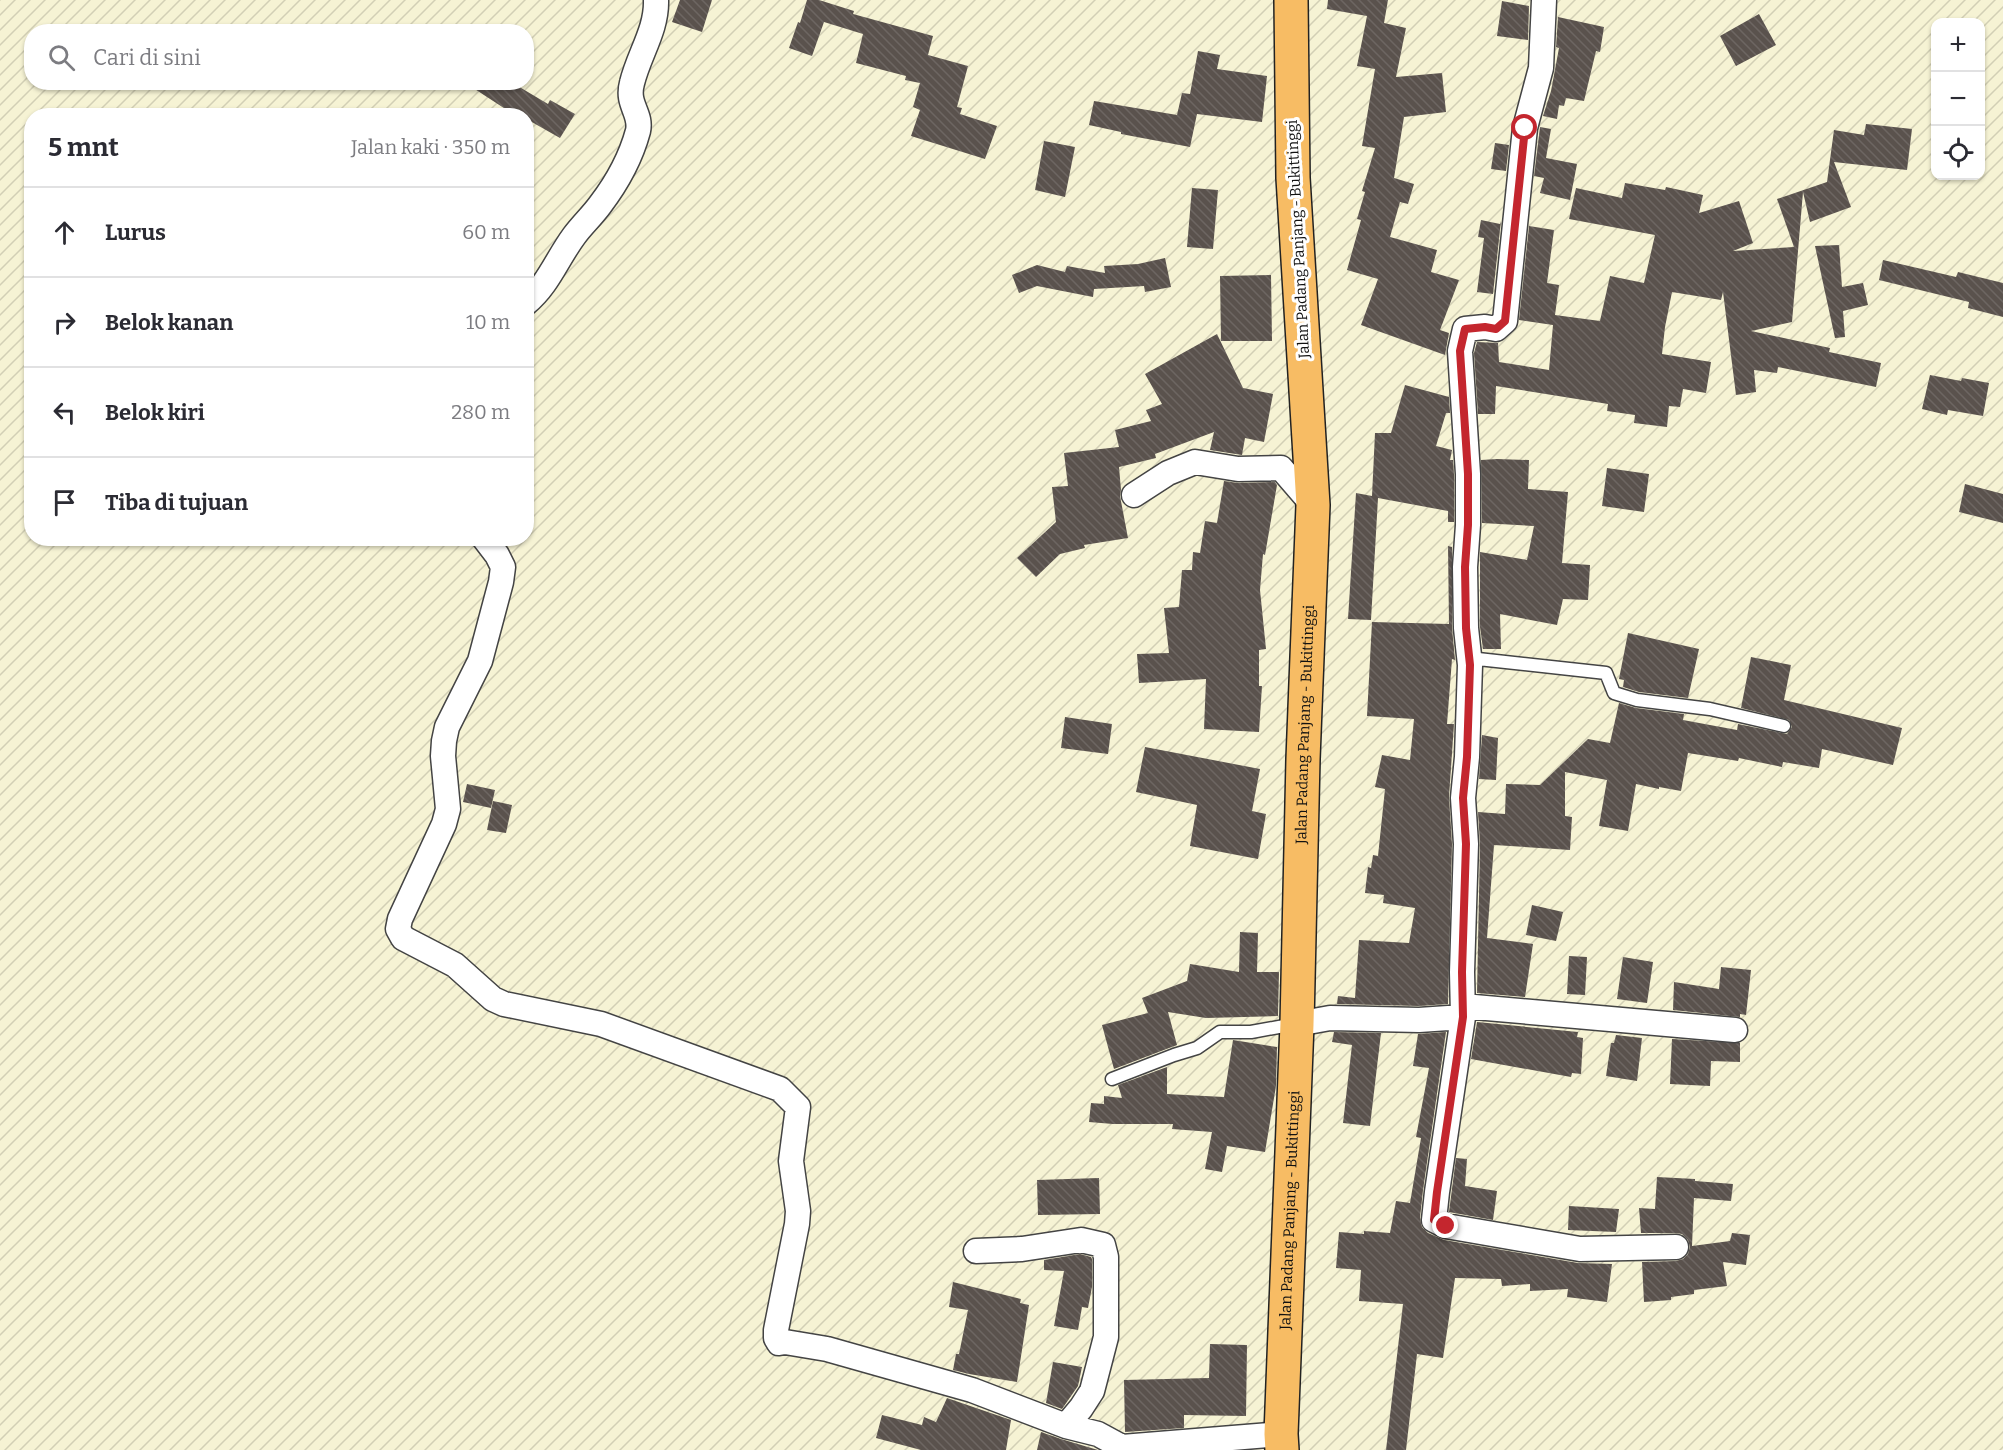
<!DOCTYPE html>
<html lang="id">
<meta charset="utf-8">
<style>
body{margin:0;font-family:Bitter,serif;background:#f2f2f3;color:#2b2b33}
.controls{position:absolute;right:18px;top:18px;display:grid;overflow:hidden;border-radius:12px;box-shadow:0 2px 4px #0004}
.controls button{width:54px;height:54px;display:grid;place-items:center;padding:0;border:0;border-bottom:2px solid #e1e1e2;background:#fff;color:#2b2b33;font:30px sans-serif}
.stop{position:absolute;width:18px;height:18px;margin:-14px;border:4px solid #c4262e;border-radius:50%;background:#fff}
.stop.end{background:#c4262e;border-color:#fff;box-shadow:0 2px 6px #0008}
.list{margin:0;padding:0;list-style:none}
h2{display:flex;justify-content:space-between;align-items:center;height:78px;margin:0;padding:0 24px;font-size:26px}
h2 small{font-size:20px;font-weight:400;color:#7c7c81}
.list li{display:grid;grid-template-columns:39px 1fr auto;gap:18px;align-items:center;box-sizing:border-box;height:90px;padding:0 24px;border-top:2px solid #e1e1e2}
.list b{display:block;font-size:22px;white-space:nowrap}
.list em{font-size:20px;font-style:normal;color:#7c7c81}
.icon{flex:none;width:33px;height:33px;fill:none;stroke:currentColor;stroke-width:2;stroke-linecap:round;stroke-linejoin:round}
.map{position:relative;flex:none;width:2003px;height:1450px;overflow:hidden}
.search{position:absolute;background:#fff;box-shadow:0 2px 4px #0004;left:24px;top:24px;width:510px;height:66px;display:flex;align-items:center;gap:15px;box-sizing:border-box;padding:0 21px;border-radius:24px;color:#7c7c81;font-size:22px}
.panel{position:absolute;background:#fff;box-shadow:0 2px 4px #0004;left:24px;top:108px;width:510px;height:438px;border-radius:24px}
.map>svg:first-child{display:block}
.farmland{fill:url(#farmland-furrows);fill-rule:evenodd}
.building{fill:url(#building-back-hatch)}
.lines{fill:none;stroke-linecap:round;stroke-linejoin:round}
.service-casing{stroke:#444;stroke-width:15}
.minor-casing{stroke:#444;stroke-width:27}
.trunk-casing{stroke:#222;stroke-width:36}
.service{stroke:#fff;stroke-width:12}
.minor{stroke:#fff;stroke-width:24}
.trunk{stroke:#f7bc64;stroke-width:33}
.route{stroke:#c4262e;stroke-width:8}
.labels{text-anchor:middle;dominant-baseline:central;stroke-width:6;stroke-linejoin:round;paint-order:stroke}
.street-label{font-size:15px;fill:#111;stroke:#fff}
</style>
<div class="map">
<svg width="2003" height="1450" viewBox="0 0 2003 1450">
<defs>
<pattern id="farmland-furrows" width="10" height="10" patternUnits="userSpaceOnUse" patternTransform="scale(1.5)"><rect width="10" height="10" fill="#f6f3d4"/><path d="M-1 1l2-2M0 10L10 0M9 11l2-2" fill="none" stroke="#d2cfb5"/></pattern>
<pattern id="building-back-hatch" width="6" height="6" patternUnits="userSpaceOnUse" patternTransform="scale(1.5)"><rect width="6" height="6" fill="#5a524d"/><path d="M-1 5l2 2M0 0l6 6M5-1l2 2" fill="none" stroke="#6d6662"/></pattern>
</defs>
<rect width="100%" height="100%" fill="#fffdf5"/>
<path class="farmland" d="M0,0H2003V1450H0ZM1936,22H1980V176H1936ZM32,32H526V82H32ZM32,116H526V538H32Z"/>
<path class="building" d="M680,0H712L702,32L672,22Z
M807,0H819L854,11L853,14L933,36L928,55L968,66L957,107L962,108L960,114L997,126L985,159L911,136L920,110L913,107L920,83L905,80L906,76L856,63L863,34L824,22L812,56L789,48L798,22L800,23Z
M1328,0H1388L1384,23L1406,28L1396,77L1442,73L1446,112L1404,117L1394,178L1414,184L1408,204L1400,202L1390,237L1437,250L1431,272L1459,280L1440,330L1449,333L1445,355L1361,325L1378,279L1347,270L1361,220L1357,219L1365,192L1362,191L1375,148L1362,146L1375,69L1357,66L1367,16L1327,9Z
M1502,1L1529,6L1528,40L1497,36Z
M1759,14L1776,45L1736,66L1720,36Z
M1558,17L1604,27L1600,52L1596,51L1584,101L1566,98L1564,106L1559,105L1557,119L1543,116L1551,91L1559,48L1556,47Z
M1198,51L1220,55L1217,69L1267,76L1262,122L1197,114L1190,147L1121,134V132L1089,125L1094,101L1177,115L1182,93L1190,94Z
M464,82H511L548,104L550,100L575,114L560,138L530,121L529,123L526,121V116H516Z
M1866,124L1912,129L1907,170L1834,162L1851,207L1810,222L1803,192L1792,322L1751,331L1830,348L1829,352L1881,363L1876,387L1778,367L1777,373L1754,370L1756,392L1736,395L1723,292L1721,300L1672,292L1665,327L1662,354L1711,362L1706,393L1683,389L1680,407L1669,406L1667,427L1634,423L1635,415L1607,411L1608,404L1496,386L1495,414H1478L1474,353L1477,342L1498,343L1499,362L1549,370L1553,325L1519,320L1529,226L1554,230L1547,283L1559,285L1555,315L1600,321L1610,276L1644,283L1655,235L1569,219L1576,188L1622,198L1625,183L1665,190L1666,187L1703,195L1699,213L1739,201L1753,243L1733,251L1794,247L1777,199L1827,182L1834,130L1864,135Z
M1540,127L1551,129L1546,158L1577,164L1570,200L1540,193L1544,178L1534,176Z
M1044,141L1075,147L1065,197L1035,190Z
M1495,143L1509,145L1506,171L1491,169Z
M1192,188L1218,190L1213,249L1187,247Z
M1481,220L1500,224L1501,221L1493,294L1477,292L1484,238L1478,237Z
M1839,245L1842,287L1863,283L1868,305L1843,311L1845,337L1835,338L1815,246Z
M1165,258L1171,287L1145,292L1144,286L1094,289L1093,297L1037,286L1019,293L1012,275L1037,265L1065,272L1067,266L1105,273L1104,266L1138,264Z
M1883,260L1956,277L1958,272L2003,283V317L1968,308L1969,302L1879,280Z
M1271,275L1272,341H1221L1220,276Z
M1217,334L1243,388L1273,394L1264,442L1245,438L1242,455L1210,450L1214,432L1155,454L1156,458L1119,467L1121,490L1120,496L1128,538L1084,545L1085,548L1060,554L1036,577L1017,558L1056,522L1052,487L1068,486L1064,453L1119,447L1115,430L1151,421L1146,410L1162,404L1145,374Z
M1930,375L1961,381L1962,378L1989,383L1983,416L1948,410L1947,415L1922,409Z
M1405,385L1449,397L1450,413H1446L1436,446L1452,450L1450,460H1453L1454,474V522H1448V511L1378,498L1371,620L1348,619L1356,493L1372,496L1375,433H1391Z
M1497,459L1529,460L1528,489L1568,492L1562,563L1590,565L1588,600L1563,599L1557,625L1500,614L1501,649H1483L1480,627V552L1527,560L1534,526L1482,523L1481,460Z
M1607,468L1649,474L1644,512L1602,506Z
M1224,481L1238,483L1275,482L1277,485L1265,555L1263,554L1260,590L1266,649L1259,650V686H1262L1259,732L1204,729L1206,679L1139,683L1137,654L1169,653L1164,608L1179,607L1182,570H1192L1193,552L1200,553L1205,521L1217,523Z
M1965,484L2003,494V523L1959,512Z
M1448,546L1452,547V628L1455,660L1452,659L1447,724H1454L1449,797L1452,844L1448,1004L1419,1006L1337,1004L1338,996L1355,998L1359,940L1409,943L1415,908L1383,903L1384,895L1365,893L1368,867L1371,868L1373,855L1378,856L1385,789L1375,787L1382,755L1410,760L1414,719L1367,716L1372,622L1449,624Z
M1628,633L1699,649L1688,698L1639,692L1623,687L1624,680L1619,679Z
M1751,657L1791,665L1784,700L1902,728L1893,765L1822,749L1819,768L1783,762L1782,767L1739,758L1738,761L1688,753L1681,791L1659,787V789L1636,784L1628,831L1599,826L1607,780L1565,772V816L1572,817L1570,850L1494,845L1487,938L1533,944L1525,997L1477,993L1480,844L1478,812L1505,814L1506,784L1540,785L1588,739L1610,743L1619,703L1636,708L1684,714L1683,720L1737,730L1738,724L1787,734L1792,727L1789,720L1741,708Z
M1065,717L1112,724L1108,754L1061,748Z
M1482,735L1498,738L1496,780L1479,779Z
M1145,747L1260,769L1252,811L1266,814L1258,859L1190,846L1197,805L1136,792Z
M467,784L495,790L491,808L463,802Z
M493,801L512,805L506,833L487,830Z
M1532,905L1563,912L1556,941L1526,935Z
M1240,932L1258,933L1257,972H1279L1278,1016L1206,1018L1168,1012L1177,1045L1114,1069L1102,1025L1148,1013L1142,998L1187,981L1190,964L1239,972Z
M1569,956L1587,957L1585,995L1567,994Z
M1623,957L1653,962L1647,1003L1617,999Z
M1721,967L1751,970L1746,1015L1740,1014V1017L1673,1010L1674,982L1719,989Z
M1477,1022L1578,1032L1577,1037L1583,1038L1581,1074L1572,1073L1571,1077L1471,1059Z
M1334,1032L1381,1033L1370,1126L1343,1123L1352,1045L1332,1042Z
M1446,1032L1423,1190L1420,1218L1422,1227L1428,1233L1444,1240L1578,1263L1612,1264L1607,1302L1567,1297L1568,1289L1530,1291V1284L1502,1286L1501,1279L1455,1278L1443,1358L1417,1354L1406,1450H1386L1403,1304L1359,1301L1361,1270L1336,1268L1339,1232L1364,1234V1231L1390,1233L1396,1201L1410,1203L1421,1138L1416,1137L1429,1068L1413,1066L1418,1034Z
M1616,1035L1642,1038L1637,1081L1606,1076L1611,1043H1614Z
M1672,1039L1740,1043V1062L1711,1061L1710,1086L1670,1084Z
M1233,1040L1277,1047L1276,1086L1265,1152L1227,1146L1222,1172L1205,1169L1212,1132L1172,1129L1173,1124H1113L1089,1122L1091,1103L1104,1104V1096L1122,1098L1118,1085L1167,1067V1094L1224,1097Z
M1456,1158L1467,1159L1465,1186L1497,1191L1493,1220L1449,1212Z
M1657,1177L1695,1179V1181L1733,1184L1731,1201L1694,1198L1692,1246L1730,1241L1732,1233L1750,1235L1746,1265L1723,1262L1727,1286L1694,1290V1294L1671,1297V1300L1644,1302L1642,1262L1676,1261L1683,1259L1688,1254L1690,1247L1688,1240L1682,1234L1676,1233H1641L1639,1208L1655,1209Z
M1099,1178L1100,1214L1038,1215L1037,1180Z
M1569,1206L1619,1209L1616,1232L1568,1230Z
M1080,1254L1091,1257L1092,1259V1287L1088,1308L1082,1307L1078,1330L1054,1326L1064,1271L1044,1270V1260Z
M953,1282L1021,1299L1020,1303L1029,1305L1017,1382L969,1374L953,1370L956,1354H959L968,1310L949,1307Z
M1210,1344L1247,1345L1246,1416L1184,1415V1428L1125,1432L1124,1380L1209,1378Z
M1053,1362L1082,1367L1078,1386L1062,1409L1046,1403Z
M947,1398L1011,1420L1006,1450H921L876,1438L882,1415L922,1425L924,1417L936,1422Z
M1041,1432L1061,1439L1098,1450H1037Z"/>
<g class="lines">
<defs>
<path id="service" d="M1474,670L1478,659L1606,673L1614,693L1637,700L1710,709L1784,726
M1112,1079L1174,1055L1197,1048L1220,1032H1251L1295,1024"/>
<path id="minor" d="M1544,0L1541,68L1525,128L1505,321L1496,329L1485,327L1465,329L1460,351L1468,474V525L1465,567L1466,628L1470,665L1467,757L1463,798L1466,844L1462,972L1463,1017L1437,1192L1434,1220L1446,1226L1580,1249L1676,1247
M526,303C548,285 557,259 574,236C582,225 592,216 600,205C616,184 631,157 638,131C642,113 626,105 632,83C639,54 657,30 656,0
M1134,495L1168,473L1195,462L1238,469L1281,468L1313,505
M484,538L497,555L503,567L501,582L480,661L447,727L444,741L443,756L448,809L444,824L400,919L398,929L403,938L455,965L493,999L504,1004L601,1024L780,1089L798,1107L791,1161L798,1211L797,1224L776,1330V1338L779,1343L785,1342L827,1349L972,1390L1066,1426L1098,1434L1122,1447L1281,1434
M1463,1006L1735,1030
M1297,1024L1330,1018L1419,1020L1463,1017
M976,1251L1022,1249L1081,1240L1103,1245L1106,1257V1337L1092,1391L1081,1408L1066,1426"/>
<g id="trunk">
<path id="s1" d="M1282,1450L1281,1434L1297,1024L1303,759L1313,505L1293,178L1291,0"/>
</g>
</defs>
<use href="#service" class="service-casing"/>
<use href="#minor" class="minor-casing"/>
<use href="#trunk" class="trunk-casing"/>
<use href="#service" class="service"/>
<use href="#minor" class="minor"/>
<use href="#trunk" class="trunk"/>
</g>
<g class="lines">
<path class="route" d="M1446,1226L1434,1220L1437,1192L1463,1017L1462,972L1466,844L1463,798L1467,757L1470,665L1466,628L1465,567L1468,525V474L1460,351L1465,329L1485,327L1496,329L1505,321L1525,128"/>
</g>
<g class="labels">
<g class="street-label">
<text transform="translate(1298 239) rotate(-93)">Jalan Padang Panjang - Bukittinggi</text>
<text stroke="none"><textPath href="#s1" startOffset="726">Jalan Padang Panjang - Bukittinggi</textPath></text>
<text stroke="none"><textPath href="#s1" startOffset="240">Jalan Padang Panjang - Bukittinggi</textPath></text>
</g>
</g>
</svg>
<div class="controls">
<button>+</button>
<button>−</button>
<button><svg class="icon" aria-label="locate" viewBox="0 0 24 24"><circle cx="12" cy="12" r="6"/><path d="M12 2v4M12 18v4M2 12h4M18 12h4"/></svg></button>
</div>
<div class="stop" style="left:1525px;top:128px"></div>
<div class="stop end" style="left:1446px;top:1226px"></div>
<div class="search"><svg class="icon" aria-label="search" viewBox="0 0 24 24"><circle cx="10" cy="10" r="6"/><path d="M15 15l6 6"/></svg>Cari di sini</div>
<section class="panel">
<h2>5 mnt<small>Jalan kaki · 350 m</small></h2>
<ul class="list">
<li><svg class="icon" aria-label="ahead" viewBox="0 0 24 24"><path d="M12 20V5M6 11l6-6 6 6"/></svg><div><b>Lurus</b></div><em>60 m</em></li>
<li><svg class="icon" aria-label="right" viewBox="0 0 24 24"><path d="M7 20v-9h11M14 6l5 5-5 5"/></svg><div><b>Belok kanan</b></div><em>10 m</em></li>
<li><svg class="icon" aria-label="left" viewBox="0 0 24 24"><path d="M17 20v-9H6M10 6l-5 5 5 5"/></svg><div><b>Belok kiri</b></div><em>280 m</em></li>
<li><svg class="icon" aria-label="arrive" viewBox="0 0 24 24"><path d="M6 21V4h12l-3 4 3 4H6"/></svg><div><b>Tiba di tujuan</b></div></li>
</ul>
</section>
</div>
